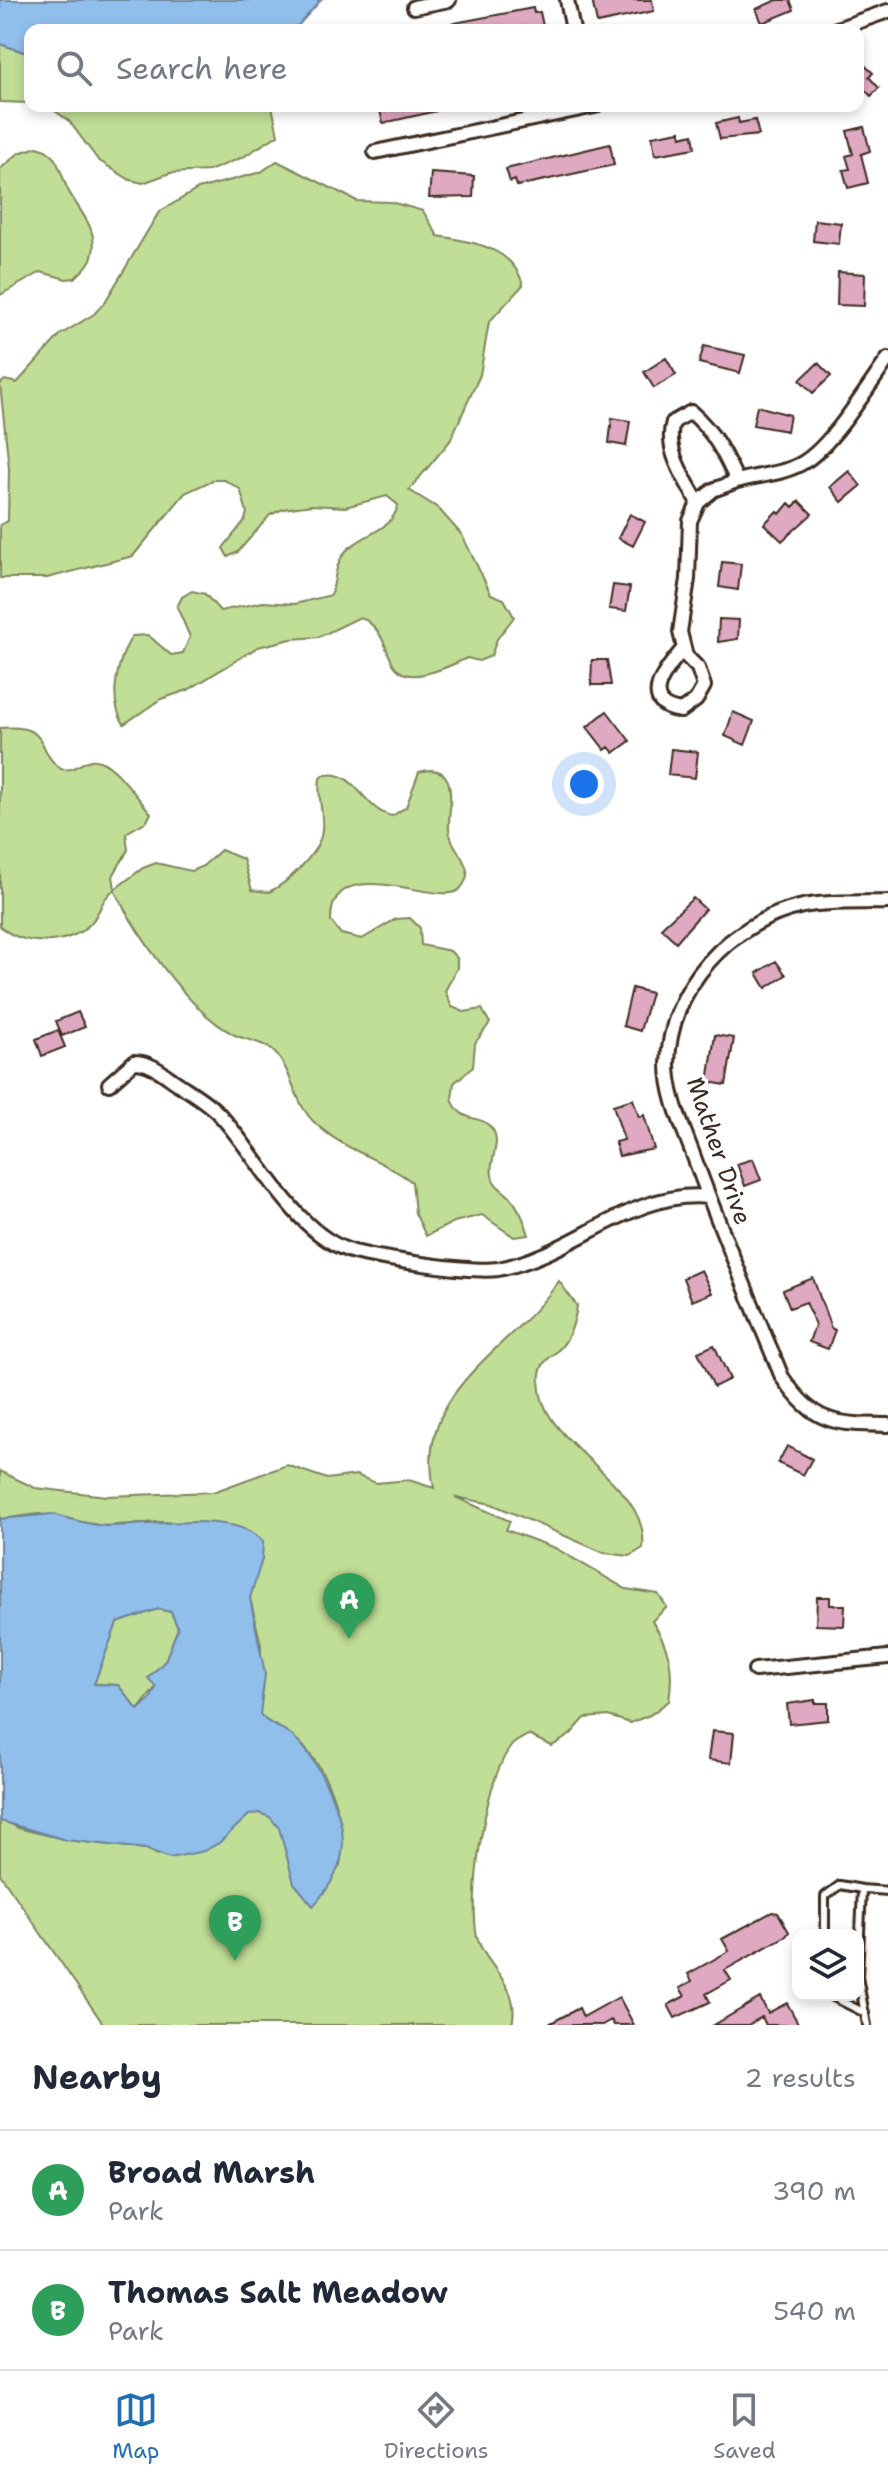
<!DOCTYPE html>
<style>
body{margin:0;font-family:"Shantell Sans",sans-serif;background:#f2f2f3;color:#1f2937}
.controls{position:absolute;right:24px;bottom:24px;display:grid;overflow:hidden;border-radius:16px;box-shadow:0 4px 12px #0003}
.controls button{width:72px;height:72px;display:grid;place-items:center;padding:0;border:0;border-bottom:2px solid #e0e1e3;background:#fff;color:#1f2937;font:40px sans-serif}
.you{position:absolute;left:584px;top:784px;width:28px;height:28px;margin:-20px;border:6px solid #fff;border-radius:50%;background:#1a73e8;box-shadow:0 0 0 12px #1a73e833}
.badge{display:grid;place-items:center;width:52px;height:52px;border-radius:50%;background:#1f6fb2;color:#fff;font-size:26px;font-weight:700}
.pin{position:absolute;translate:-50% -66px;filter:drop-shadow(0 2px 4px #0008)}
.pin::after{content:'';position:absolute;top:42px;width:28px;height:24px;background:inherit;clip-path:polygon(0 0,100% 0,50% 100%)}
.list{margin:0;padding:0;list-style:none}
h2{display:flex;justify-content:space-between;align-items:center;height:104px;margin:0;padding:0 32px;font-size:34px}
h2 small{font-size:26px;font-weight:400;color:#747a83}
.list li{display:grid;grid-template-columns:52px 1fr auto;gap:24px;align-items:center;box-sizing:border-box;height:120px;padding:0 32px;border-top:2px solid #e0e1e3}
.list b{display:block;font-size:30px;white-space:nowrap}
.list p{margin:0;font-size:26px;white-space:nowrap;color:#747a83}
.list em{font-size:26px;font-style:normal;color:#747a83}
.icon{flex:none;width:44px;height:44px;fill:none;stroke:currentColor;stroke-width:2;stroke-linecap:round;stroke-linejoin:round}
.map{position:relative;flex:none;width:888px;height:2025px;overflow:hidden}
.search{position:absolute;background:#fff;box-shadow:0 4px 12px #0003;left:24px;right:24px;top:24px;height:88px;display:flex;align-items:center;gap:20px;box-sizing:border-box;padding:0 28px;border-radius:16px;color:#747a83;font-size:30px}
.sheet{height:344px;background:#fff}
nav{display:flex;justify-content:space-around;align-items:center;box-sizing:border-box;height:112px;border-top:2px solid #e0e1e3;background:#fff;font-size:22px;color:#747a83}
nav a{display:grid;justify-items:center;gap:4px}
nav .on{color:#1f6fb2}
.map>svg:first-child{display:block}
.green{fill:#c0de96;stroke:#7e845a;stroke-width:2}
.water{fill:#90bfeb;stroke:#6e8399;stroke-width:2;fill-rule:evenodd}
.building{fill:#dfa9c2;stroke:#3b2a1e;stroke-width:2}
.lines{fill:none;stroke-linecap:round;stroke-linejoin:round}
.service-casing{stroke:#3b2a1e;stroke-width:12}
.minor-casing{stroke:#3b2a1e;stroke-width:18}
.service{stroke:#fff;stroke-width:6}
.minor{stroke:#fff;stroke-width:12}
.labels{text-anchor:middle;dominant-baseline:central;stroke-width:7;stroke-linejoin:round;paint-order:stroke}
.street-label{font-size:24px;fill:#3b2a1e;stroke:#fff}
</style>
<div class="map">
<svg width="888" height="2025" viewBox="0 0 888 2025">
<rect width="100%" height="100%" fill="#fff"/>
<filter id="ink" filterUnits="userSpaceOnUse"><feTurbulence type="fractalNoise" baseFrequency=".0125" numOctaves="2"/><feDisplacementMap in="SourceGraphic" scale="16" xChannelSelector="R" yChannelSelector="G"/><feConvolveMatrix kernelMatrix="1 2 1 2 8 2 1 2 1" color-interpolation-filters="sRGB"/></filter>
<g filter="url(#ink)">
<path class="green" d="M0,44L30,54V103L0,102Z
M48,106H272L278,135L243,157L209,171L170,173L143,183L130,180L98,160L69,121Z
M37,147C59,151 60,174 68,190C79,211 98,228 93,253C91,264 82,271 75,278L66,279L41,272L0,295V169L19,153Z
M277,161L357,201L391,202L423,211L438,236C471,241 513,247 523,285L489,322L480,375L450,441L409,490L438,508L462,535L491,594L504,599L514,617L497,639L491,656L479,661L467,658C366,707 407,638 360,617L319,637L291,639L258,647L188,690L161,699L124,724C107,700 118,659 132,636L148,635L171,655L183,653L190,637L177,607L182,597L192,591L205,594L220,611L263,602L295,604L331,595C336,580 334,566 345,552C361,534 392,532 398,505L387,496L345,507L312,505L283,509L270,515L238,552L228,557L223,548L245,520L247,512L240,489L224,480H213L185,493L133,556L47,578H0V525L8,521L9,468L0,384L5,380L17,383L60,335L94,314L105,302L159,212L198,189L261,172Z
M0,728C53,723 35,752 61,769C74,772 79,763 91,760C111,756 136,798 151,813L147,821L126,833L128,850L113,876L115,889L143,868L156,863L191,871L203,866L221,850L243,859L252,890L269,892C288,883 321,851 322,830C324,813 317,796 320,778L325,775C356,769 363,810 392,816L406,807L419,772C462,760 448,808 449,828C449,851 481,866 460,889C442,909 330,848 331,921L341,934L362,939L396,919L410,918L420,928L421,945L450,951L457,958V968L445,991L452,1007L464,1012L482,1009L490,1023L475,1043L473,1067L454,1083L452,1098C460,1126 482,1112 493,1130C502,1145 487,1162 493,1179C495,1187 504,1190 509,1196C519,1207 525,1221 529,1235L514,1237L482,1215L454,1222L426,1236L415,1213L412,1182C382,1158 346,1153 314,1122C293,1102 293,1069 272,1050C260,1040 246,1041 233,1034C188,1011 137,934 114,890C101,898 100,915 89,925C67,946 22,947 0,926Z
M559,1281L577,1306C575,1319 571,1335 562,1346C554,1356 542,1359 540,1374C529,1443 651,1478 643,1548L630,1556L604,1553L492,1504L455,1497L510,1521L506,1530L555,1548L626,1589L658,1594L667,1607L652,1621C670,1649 674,1668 669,1701L650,1715L630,1723L608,1716L585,1718L570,1735L552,1746L528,1735C523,1738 516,1741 512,1745C485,1779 470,1887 476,1931C481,1967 522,1981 512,2025H104L0,1874V1817L18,1828L67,1840L146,1849L158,1855L259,1806L340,1865C348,1820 328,1765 291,1735C281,1726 269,1726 260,1715L261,1645L250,1598L256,1566L235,1526L160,1522L103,1526L39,1514L0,1519V1471L35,1488L107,1496L213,1492L287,1465L327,1479L356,1475L376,1483L409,1480L434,1488C413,1389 512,1350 559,1281Z
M158,1609L171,1612L178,1628L165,1661L149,1678L156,1687L138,1710L118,1685L94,1684L117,1623Z"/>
<path class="water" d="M0,0H321L294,30H30V54L0,44Z
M52,1514C70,1519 89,1525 107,1526C145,1527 239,1509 263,1542L262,1559L250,1598L265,1674L260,1714C269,1726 280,1726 290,1734C305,1745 316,1764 324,1780C349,1829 353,1863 313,1906L294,1883L279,1828L270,1817L259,1813L249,1815L219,1843L204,1851L170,1858L146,1849L66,1840L0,1821V1519ZM158,1609L171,1612L178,1628L165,1661L148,1678L156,1687L151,1698L138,1710L118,1685L94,1684L117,1623Z"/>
<path class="building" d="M592,0H652L654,11L597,23Z
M777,0H790L794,10L762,23L756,9Z
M533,8L534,13L540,12L543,26L450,30L449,24Z
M858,59L873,73L869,77L879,88L871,96L861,86L858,88Z
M379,106H437V111L383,123Z
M738,118L739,123L755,120L759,135L720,139L716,123Z
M864,127L870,151L861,154L868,183L848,188L843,170L850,169L846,156L853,154L847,131Z
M680,131L681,137L693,134L695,148L655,155L652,136Z
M610,144L614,165L517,186L515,180L510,182L506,169Z
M431,173L474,176L473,197L429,198Z
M815,220L841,223L839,244L813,241Z
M838,272L865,274L864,306L837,305Z
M704,346L745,355L740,373L699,363Z
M666,358L676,375L654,388L644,372Z
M818,363L831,376L813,393L800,380Z
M757,406L790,415L787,431L753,425Z
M612,418L630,421L626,446L609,443Z
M849,471L861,486L842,502L830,487Z
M799,501L812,514L782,541L764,524L777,511L780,514L789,503L793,507Z
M630,514L645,522L633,546L618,538Z
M722,562L741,564L738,590L719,587Z
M613,585L630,587L626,611L609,609Z
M719,619L739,620L738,639L718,642Z
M592,660H607L611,685H591Z
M607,711L630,741L614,753L609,747L605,750L587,727Z
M733,712L754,721L745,745L725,736Z
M671,749L698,752L695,778L668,775Z
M693,898L705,909L676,942L661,928Z
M776,961L786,975L766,988L757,973Z
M632,988L651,993L640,1031L623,1026Z
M78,1012L85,1027L62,1036L56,1021Z
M58,1030L65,1047L42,1056L36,1039Z
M715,1035L734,1038L726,1085L708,1082Z
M633,1099L639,1117L644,1115L654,1149L619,1156L615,1142L624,1140L613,1105Z
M753,1159L761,1180L745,1186L737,1164Z
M701,1270L712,1293L692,1301L683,1278Z
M813,1278L831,1328L835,1330L828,1349L809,1342L815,1325L806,1302L790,1308L783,1290Z
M714,1345L730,1379L714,1387L698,1352Z
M787,1446L812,1459L803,1475L778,1463Z
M817,1597H830V1605H845L844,1626L816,1625Z
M815,1700V1703H828V1720L789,1724L787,1704Z
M712,1731L734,1733L731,1763L708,1760Z
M772,1912L778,1913L789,1932L786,1936L725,1970L731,1980L706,1994L710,2002L675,2018L668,2005L685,1996L680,1988L692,1981L688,1974L729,1951L722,1939Z
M619,1997L634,2025H614L611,2020L602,2025H547L579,2008L583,2017Z
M760,1998L768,2013L787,2003L799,2025H766L762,2017L748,2025H714Z"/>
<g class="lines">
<defs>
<path id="service" d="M825,1935V1896L840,1885L862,1889
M829,1995L865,2013
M867,2025L858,1977L862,1889L888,1891"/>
<path id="minor" d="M567,0L573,30
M414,7L449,0
M834,30L888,11
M375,152L595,106
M698,503L713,490L737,481
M683,649C667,668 636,704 681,711L696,700L704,686L698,668L686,656L680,632L688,579L690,521L698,503C685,478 664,451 673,422L691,412C714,432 724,453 737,481C758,475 785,474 804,462C832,445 868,387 888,359
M888,902C861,903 830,901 803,906C730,922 669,987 668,1064C668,1096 683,1127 694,1157C721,1231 752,1304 782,1377C814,1424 834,1424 888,1425
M109,1084L134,1062C151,1062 164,1074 177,1083C192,1093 208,1102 220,1115C258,1156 297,1237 354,1252C383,1259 472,1273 498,1269C571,1256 632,1189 708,1197
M755,1670L888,1657"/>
</defs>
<use href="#service" class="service-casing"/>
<use href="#minor" class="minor-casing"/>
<use href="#service" class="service"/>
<use href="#minor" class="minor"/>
</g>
</g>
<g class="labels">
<g class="street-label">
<text transform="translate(719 1151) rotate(71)">Mather Drive</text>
</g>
</g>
</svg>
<div class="controls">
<button><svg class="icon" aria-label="layers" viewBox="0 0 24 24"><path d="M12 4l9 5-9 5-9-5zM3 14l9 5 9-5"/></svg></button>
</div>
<div class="you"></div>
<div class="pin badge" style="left:349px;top:1639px;background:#2e9e5b">A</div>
<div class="pin badge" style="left:235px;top:1961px;background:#2e9e5b">B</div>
<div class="search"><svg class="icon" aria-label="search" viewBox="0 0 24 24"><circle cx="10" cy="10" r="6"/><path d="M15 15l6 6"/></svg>Search here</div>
</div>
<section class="sheet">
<h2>Nearby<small>2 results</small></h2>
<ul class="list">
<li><span class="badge" style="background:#2e9e5b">A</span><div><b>Broad Marsh</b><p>Park</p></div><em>390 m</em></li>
<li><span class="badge" style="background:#2e9e5b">B</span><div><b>Thomas Salt Meadow</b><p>Park</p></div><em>540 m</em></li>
</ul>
</section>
<nav>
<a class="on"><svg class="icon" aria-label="map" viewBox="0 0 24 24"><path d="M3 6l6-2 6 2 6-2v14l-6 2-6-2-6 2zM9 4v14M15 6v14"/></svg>Map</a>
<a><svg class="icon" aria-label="directions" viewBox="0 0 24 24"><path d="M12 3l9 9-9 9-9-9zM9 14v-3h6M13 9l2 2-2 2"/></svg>Directions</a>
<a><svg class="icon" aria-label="saved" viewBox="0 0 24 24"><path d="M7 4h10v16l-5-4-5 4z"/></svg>Saved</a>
</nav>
